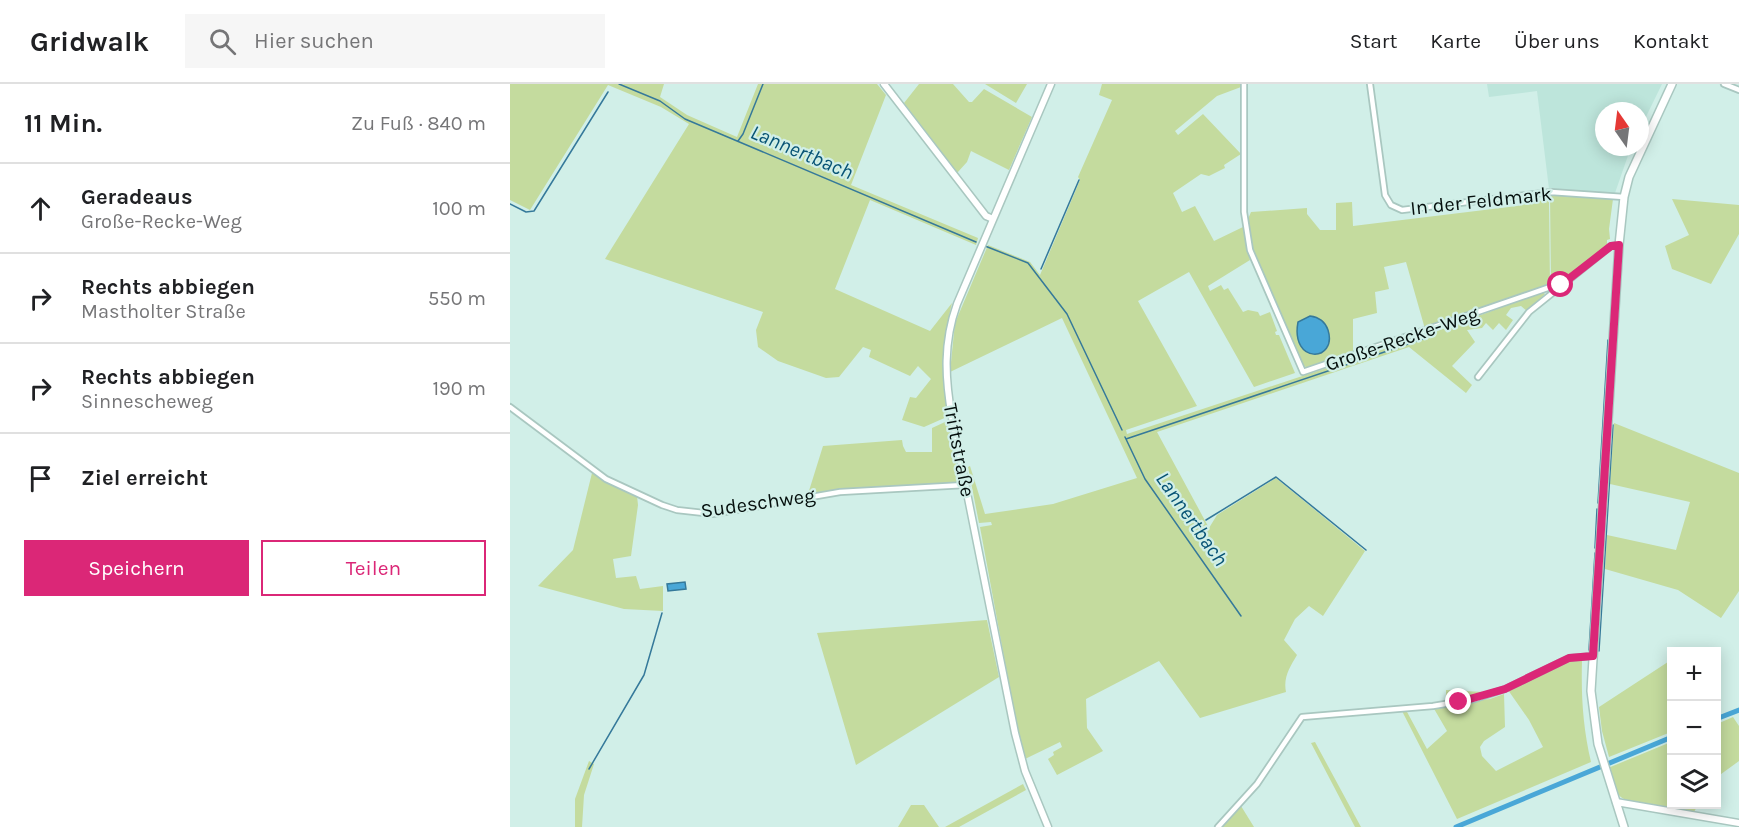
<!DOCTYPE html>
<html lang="de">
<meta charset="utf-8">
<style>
body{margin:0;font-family:Karla,sans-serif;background:#f6f6f6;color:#202124}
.controls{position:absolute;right:18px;bottom:18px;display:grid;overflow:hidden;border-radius:0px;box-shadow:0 3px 15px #0003}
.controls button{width:54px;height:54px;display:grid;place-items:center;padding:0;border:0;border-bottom:2px solid #e0e0e0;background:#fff;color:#202124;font:30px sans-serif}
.compass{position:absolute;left:1085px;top:18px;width:54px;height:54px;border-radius:50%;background:#fff;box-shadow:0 3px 15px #0003;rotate:346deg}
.stop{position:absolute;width:18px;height:18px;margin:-14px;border:4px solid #db2777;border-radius:50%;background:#fff}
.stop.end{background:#db2777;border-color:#fff;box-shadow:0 2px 6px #0008}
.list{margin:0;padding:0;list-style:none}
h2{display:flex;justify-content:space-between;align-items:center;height:78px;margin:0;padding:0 24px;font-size:26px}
h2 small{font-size:20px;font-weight:400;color:#757577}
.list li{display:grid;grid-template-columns:39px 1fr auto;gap:18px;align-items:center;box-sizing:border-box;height:90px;padding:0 24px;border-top:2px solid #e0e0e0}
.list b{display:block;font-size:22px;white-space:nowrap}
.list p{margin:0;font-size:20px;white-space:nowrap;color:#757577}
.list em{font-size:20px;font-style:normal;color:#757577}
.actions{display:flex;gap:12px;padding:18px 24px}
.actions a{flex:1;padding:14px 0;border:2px solid #db2777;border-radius:0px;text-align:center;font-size:21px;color:#db2777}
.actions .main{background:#db2777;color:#fff}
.icon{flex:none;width:33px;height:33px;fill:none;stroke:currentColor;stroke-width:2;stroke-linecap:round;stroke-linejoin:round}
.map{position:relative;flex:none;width:1229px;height:743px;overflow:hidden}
header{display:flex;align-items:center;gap:36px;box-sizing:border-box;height:84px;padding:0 30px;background:#fff;border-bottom:2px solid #e0e0e0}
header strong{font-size:28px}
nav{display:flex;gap:33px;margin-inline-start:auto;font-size:21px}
.search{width:420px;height:54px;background:#f6f6f6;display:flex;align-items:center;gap:15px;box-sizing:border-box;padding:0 21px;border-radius:0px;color:#757577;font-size:22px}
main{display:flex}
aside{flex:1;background:#fff}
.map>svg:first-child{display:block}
.built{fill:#bde5db}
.green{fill:#c4db9e}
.water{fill:#49a7d7;stroke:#35799a;stroke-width:1.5}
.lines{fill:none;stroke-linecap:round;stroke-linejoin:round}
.stream{stroke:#35799a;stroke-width:1.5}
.canal{stroke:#49a7d7;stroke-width:5}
.minor-casing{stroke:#a9c7c0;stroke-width:8}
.tertiary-casing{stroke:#a9c7c0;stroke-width:9}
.secondary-casing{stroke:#a9c7c0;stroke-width:10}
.minor{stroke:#fff;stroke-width:4.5}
.tertiary{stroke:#fff;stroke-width:6}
.secondary{stroke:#fff;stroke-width:7}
.route{stroke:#db2777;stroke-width:8}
.labels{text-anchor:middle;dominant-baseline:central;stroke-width:4.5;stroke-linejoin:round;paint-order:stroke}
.street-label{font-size:20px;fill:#050f0d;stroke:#d1efe8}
.water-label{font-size:21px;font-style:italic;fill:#085475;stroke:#d1efe8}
</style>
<header>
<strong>Gridwalk</strong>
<div class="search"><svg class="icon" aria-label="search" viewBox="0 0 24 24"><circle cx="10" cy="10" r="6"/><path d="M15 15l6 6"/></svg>Hier suchen</div>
<nav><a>Start</a><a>Karte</a><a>Über uns</a><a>Kontakt</a></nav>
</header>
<main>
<aside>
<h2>11 Min.<small>Zu Fuß · 840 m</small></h2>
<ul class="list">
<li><svg class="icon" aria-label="ahead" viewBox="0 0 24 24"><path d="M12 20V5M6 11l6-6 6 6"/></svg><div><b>Geradeaus</b><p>Große-Recke-Weg</p></div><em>100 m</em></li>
<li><svg class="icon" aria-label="right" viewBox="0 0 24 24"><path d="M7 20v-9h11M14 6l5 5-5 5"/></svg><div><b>Rechts abbiegen</b><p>Mastholter Straße</p></div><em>550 m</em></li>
<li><svg class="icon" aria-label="right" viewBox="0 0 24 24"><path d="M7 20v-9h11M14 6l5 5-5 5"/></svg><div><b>Rechts abbiegen</b><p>Sinnescheweg</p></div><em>190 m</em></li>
<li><svg class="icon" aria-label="arrive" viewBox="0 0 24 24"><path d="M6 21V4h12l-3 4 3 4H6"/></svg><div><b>Ziel erreicht</b></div></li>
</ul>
<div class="actions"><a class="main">Speichern</a><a>Teilen</a></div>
</aside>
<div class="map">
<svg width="1229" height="743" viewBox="0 0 1229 743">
<rect width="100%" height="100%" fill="#d1efe8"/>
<path class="built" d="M977,0H1152L1130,45V27H1094V63H1121L1105,109L1039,105L1027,7L979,13Z"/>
<path class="green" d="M0,0H154L150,13L177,31L227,53L248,0H367L376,11L341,101L468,154L466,161L360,116L325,205L420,247L442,219C432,261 430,289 439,332L414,343L392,336L400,313L406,314L421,295L408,282L400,292L359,273L361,266L353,263L329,293L316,294L268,277L248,263L246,246L253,228L95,175L179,40L151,23L98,1L20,126L0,116Z
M409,0H443L459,18H462L474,5L522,33L499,86L461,67L457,78L447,89L394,19Z
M475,0H517L506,19Z
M592,0H731V3L707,12L665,47L668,51L693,30L731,70L714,81L715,84L699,92L691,90L663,109L672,128L685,122L704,157L733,143L740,176L698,202L700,207L711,201L714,206L718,204L733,228L738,226L748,228L750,232L760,228L767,247L765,248L766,251H769L785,289L744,303L679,188L628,217L687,322L616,346L617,350L922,249L1033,208L1035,210L1017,227L1011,222L1001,224L996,231L1003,236L996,246L989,239L983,246L976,239L972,244L957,246L965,258L942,282L962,301L956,309L899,263L647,348L699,444L707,431L766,394L855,467L813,532L799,522L785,535L774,556L787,571C780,583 773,593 776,608L690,634L649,577L576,615L577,644L593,667L547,691L538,675L544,671L543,668L552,663L550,658L515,675L508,649L470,443L482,441L481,438L469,439L458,383L460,382L475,430L543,420L627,394L552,234L440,288L445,239L478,161L520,178L530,191L570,96L568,93L602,16L589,11Z
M1040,111L1103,115L1099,145L1100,155L1097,156V162L1056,195L1041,200Z
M1039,115L1040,201L915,245L896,178L874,183L879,205L865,208L867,229L843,235V269L799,284L790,281L743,167L738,143V135L741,128L797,124V130L810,146H826V119L842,118L843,142L1007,122Z
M1162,115L1229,121V150L1201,200L1162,185L1155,162L1179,151Z
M435,338L438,339L449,395L447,399L330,405L298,410L313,362L392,356L393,362L396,368H422V344Z
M1104,339L1229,389V507L1211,534L1168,506L1095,485L1097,451L1166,466L1180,418L1100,400Z
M82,389L127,412L128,421L121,472L103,475L106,494L126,492L130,505L153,502V527L114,525L28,502L63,466Z
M477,536L489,593L346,681L307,549Z
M1161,576V648L1099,673L1092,647L1089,623Z
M1060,577H1072C1071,612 1073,644 1081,678L947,735L892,627L896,626L917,665L937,647L923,623L980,615L994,610L995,643L974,657L970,663L972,672L986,687L1033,663L1019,636L998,606Z
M936,606L973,608L964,613L936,617Z
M1223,633L1229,642V677L1207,693V640Z
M805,658L851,743H845L801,659Z
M1161,658L1162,720L1188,721L1184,728L1116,716C1103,710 1102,697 1098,684Z
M79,677L84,680L74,711L72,743H65V715Z
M513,700L516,706L449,743H435Z
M401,721H414L429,743H388Z
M731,722L744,743H711Z"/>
<path class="water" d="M800,232C808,233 815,237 818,246C828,278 780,281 788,238Z
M175,498L176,505L158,507L157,500Z"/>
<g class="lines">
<path class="stream" d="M109,0L150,17L175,35L466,158
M228,57L233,50L253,0
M0,120L16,128L24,127L98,8
M475,162L518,179L557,230L612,346
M531,185L569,96
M615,353L635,395L731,532
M616,355L916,254
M1088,419L1098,256
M696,436L766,393L856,466
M1085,464L1087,425
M1079,566L1085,469
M1089,567L1103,341
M79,685L134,591L152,529"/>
<path class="canal" d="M1206,635L1229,626
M946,743L1162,653"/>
<defs>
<path id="minor" d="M734,0V128L740,166L793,288L1049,200L1051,201
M860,0L875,111L881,121L892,126L1041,108L1114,113
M1214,0L1229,6
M968,293L1019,228L1101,162L1109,161
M0,323L96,395L152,421L167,426L203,430L330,408L455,401
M708,743L747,700L792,633L923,622L965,615L995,605L1059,574L1083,572"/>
<path id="tertiary" d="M374,0L476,132L483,135
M1106,718L1229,739
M538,743L515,687L505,649L442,334C435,294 433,259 447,220L541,0"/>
<path id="secondary" d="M1114,743L1088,660L1081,607L1109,161L1114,113L1119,93L1162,0"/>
</defs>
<use href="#minor" class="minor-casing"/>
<use href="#tertiary" class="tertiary-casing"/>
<use href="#secondary" class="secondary-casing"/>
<use href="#minor" class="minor"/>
<use href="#tertiary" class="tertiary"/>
<use href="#secondary" class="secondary"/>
</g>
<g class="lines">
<path class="route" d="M949,618L995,605L1059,574L1083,572L1109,161L1101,162L1051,201"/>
</g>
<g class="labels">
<g class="street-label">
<text transform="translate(971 117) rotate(-6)">In der Feldmark</text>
<text transform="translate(892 255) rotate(-19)">Große-Recke-Weg</text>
<text transform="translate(449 366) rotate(79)">Triftstraße</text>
<text transform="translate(248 419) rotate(-8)">Sudeschweg</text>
</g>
<g class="water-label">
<text transform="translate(292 68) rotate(23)">Lannertbach</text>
<text transform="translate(682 435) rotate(55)">Lannertbach</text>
</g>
</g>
</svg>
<div class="controls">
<button>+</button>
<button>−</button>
<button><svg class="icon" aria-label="layers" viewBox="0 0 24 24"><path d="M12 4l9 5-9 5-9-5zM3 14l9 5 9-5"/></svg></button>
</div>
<svg class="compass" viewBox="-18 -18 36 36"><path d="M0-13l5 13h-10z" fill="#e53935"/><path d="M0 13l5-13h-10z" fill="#757577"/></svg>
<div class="stop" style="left:1051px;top:201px"></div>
<div class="stop end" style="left:949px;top:618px"></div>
</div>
</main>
